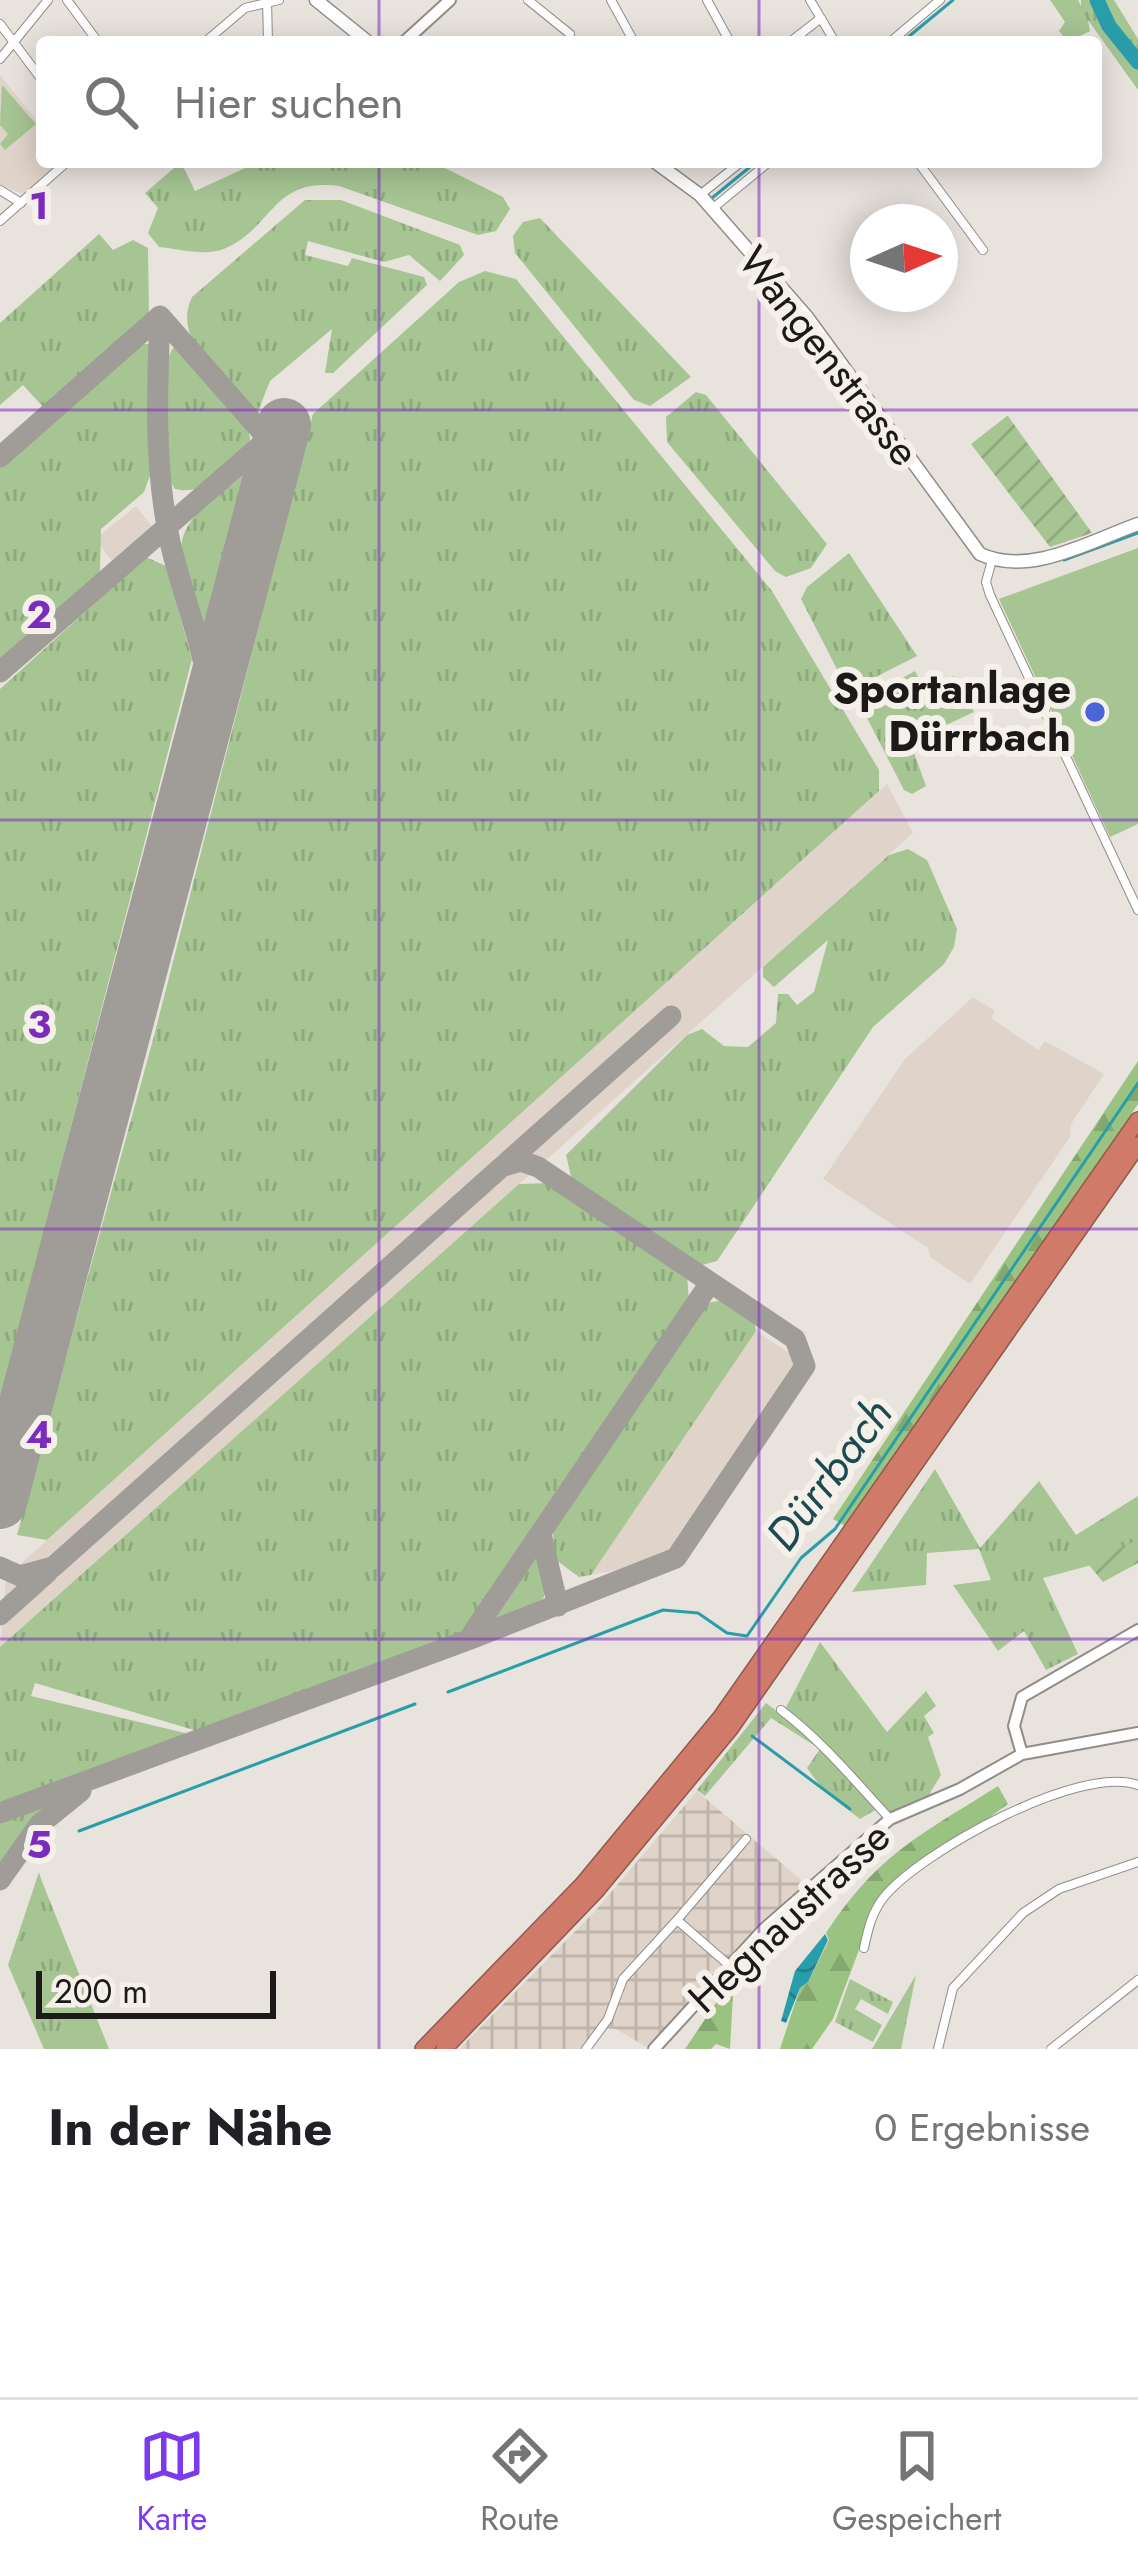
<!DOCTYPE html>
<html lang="de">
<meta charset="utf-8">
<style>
body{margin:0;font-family:Jost,sans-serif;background:#f2f2f2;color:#202124}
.compass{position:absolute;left:850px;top:204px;width:108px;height:108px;border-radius:50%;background:#fff;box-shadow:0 6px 30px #0003;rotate:87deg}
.scale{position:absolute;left:36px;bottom:30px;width:240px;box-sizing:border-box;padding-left:12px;border:6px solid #1c1a18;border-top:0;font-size:33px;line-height:42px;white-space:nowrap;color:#1c1a18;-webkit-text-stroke:9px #f6f0eb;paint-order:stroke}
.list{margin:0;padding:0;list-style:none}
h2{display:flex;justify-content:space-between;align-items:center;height:156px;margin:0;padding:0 48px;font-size:51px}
h2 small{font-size:39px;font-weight:400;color:#757577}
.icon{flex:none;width:66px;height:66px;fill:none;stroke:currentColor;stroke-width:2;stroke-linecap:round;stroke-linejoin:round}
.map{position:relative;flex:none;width:1138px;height:2049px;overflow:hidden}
.search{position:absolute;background:#fff;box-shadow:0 6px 30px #0003;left:36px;right:36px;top:36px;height:132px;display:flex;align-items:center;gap:30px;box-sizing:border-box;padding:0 42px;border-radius:12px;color:#757577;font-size:45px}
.sheet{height:348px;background:#fff}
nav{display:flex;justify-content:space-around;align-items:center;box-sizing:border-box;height:168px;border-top:3px solid #e0e0e0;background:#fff;font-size:33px;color:#757577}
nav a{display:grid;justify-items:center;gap:6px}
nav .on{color:#7c3aed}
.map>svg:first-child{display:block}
.built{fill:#e0d4ca}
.industrial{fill:url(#industrial-grid)}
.grass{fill:url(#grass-tufts)}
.forest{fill:url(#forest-firs)}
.park{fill:#a6c593}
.garden{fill:url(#garden-furrows)}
.water{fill:url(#water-waves)}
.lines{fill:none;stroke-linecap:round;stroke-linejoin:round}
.stream{stroke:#299eab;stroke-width:3}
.river{stroke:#299eab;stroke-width:15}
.taxiway{stroke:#a09c98;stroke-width:21}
.runway{stroke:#a09c98;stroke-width:54}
.minor-casing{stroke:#918c88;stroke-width:10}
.tertiary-casing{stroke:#918c88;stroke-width:14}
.secondary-casing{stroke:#918c88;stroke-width:15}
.motorway-casing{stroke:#91584d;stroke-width:18}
.minor{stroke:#fff;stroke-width:8}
.tertiary{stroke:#fff;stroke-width:10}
.secondary{stroke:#fff;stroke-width:12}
.motorway{stroke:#d07a6a;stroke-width:15}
.grid{fill:none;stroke:#7b2cbf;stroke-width:3;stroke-opacity:0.55}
.poi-dot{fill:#4965d9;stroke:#f6f0eb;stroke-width:4.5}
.labels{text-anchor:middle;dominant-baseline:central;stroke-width:12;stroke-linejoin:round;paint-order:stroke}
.street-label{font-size:42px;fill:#1c1a18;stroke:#f6f0eb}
.poi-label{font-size:42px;font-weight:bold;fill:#1c1a18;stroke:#f6f0eb;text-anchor:end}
.water-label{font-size:45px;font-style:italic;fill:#1b4b51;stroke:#f6f0eb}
.grid-label{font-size:39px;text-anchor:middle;font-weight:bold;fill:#7b2cbf;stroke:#f6f0eb;stroke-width:12;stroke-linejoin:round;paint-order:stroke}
</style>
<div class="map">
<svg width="1138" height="2049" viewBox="0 0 1138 2049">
<defs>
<pattern id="industrial-grid" width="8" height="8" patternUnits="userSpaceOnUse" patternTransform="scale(3)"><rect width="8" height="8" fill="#e0d4ca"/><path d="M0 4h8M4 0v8" fill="none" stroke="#c0b5ad"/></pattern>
<pattern id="grass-tufts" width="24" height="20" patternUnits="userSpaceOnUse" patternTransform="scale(3)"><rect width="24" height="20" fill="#a6c593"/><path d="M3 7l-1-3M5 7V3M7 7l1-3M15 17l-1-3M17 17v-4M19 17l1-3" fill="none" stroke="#8ea97e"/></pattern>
<pattern id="forest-firs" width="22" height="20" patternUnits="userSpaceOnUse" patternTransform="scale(3)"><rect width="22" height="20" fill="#9ac381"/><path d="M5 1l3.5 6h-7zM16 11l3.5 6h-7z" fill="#84a76f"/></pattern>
<pattern id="garden-furrows" width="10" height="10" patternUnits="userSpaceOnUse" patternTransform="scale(3)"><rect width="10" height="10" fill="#a6c593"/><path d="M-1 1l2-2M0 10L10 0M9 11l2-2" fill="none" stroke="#8ea97e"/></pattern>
<pattern id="water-waves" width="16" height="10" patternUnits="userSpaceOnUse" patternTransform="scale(3)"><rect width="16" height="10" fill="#299eab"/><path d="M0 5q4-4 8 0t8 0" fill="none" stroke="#22808a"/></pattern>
</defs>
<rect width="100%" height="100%" fill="#e9e3de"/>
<path class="built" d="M0,75L42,127V162H61L23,194L0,185Z
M136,506L159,535L119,570L95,539Z
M887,784L913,833L0,1647L6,1577Z
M973,997L995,1011L991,1018L1038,1050L1045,1041L1104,1074L1071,1124L1070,1137L970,1284L930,1257L928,1248L823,1179L905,1059Z
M756,1331L814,1369L690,1555L591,1575Z"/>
<path class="industrial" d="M697,1791L806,1884L742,1944L650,2049L616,2029L597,2028L582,2049H459L596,1910Z"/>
<path class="grass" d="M1050,0H1078L1081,6V0H1114L1138,39V90L1088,20L1090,31L1068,42L1059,31L1065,22Z
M181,162L195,191L258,162H433L503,197L510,209L496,231L478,235L339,186C273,177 274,226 226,248C207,257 179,249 159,247L148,233L158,208L145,193Z
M305,200H341L460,245L464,255L440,281L409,255L384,262L308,241L305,255L348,266L352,258L424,277L427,285L333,373H325L332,329L270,381L257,414C228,382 170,343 192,297Z
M540,218L691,377L650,406L634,400L515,253L513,236L523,222Z
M99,234L113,250L133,240L148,248L149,314L45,409L23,385L0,405V323Z
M485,271L516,279L772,591L879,770V791L47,1540L17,1535L154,1036L313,414L459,282Z
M137,344H148L155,354L152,470L144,492L101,529L100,573L0,664V466Z
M173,348L181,349C196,366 253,420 250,440C248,453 234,461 225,469C208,483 198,494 175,489C159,466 157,372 173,348Z
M696,392L706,395L827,544L811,568L786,577L775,571L667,442L666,417Z
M241,471H246L209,624L201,625C168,535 172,534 241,471Z
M849,553L917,656L860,685L841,677L801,599L807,587Z
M146,557L166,566L192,659L0,1401V689Z
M915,671L925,692L954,676L974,712L944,726L945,739L914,753L926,786L912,794L904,790L865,714L875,693Z
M908,849L927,860L957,929L954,947L944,964L873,1027L717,1261L702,1265L684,1259L573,1185L566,1155L687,1035L702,1029L724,1046L748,1047L776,1023L778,994H788L797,1005L814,992L828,940L774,987L763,977V967L889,855Z
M549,1183L687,1275L689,1301L491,1596L458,1635L204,1733L35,1683L31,1696L185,1733V1739L0,1809V1647L519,1184Z
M723,1300L754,1320L756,1331L591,1575L579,1577L556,1560L552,1527L695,1313L707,1303Z
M935,1469L980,1548L1039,1481L1076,1535L1138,1496V1543L1103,1562L1043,1578L1078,1654L1046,1670L1024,1631L998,1651L953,1585L991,1580L979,1549L927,1553L926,1585L852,1592Z
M538,1550L547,1588L543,1599L484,1627Z
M820,1642L887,1732L926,1691L936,1706L924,1716L934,1733L928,1737L941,1775L930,1793L934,1799L890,1819L879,1808L860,1819L824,1791L807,1768L820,1749L771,1718L705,1796L697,1790L766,1703L782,1715Z
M42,1806L46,1812L0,1867V1822Z
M39,1872L41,1879L109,2049H44L8,1965Z
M916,1975L901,2049H872Z
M850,1979L893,2002L888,2014L861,1999L855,2009L882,2025L873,2042L835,2022Z"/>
<path class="forest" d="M1138,1061V1104L847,1527L833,1519Z
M998,1786L1008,1804L879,1897L833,2019L812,2049H780L800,1988L808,1982L829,1940L826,1933C879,1853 919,1836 998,1786Z
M734,1976L730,2049L716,2044L711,2049H685Z"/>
<path class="park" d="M2,85L36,124L5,150L0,144L8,134L0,125Z
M1138,548V824L1110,837L999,599Z"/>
<path class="garden" d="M1007,416H1008L1092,533L1050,547L971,444Z
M1138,1539V1563L1103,1582L1089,1565Z"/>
<path class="water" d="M825,1934L828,1940L808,1982L800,1988L786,2023L781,2021L795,1971Z"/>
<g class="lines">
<path class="stream" d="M902,42L953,0
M712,198L756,162
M1064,560L1138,533
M448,1692L663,1610L698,1613L727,1633L747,1636L801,1558L835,1529L1138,1083
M752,1736L850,1809
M79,1831L415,1704"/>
<path class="river" d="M1097,0L1109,26L1138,62"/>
<path class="taxiway" d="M160,316C157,390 154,464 169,537C179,588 210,659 209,706
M160,316L268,439
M0,457L160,316
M0,672L284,425
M541,1534L558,1606
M0,1567L20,1576L53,1567L671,1016
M0,1615L48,1572
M468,1640L676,1558L805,1366L795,1339L538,1167L521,1161L504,1166
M0,1813L468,1640L710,1283
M0,1880L39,1825L81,1791"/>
<path class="runway" d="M0,1502L284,425"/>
<defs>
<path id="minor" d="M67,0L98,42
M267,0L268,42
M528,0L570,34
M611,0L634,42
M707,0L730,42
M810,0L835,42
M0,24L42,80
M205,42L245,8L279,0
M790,42L821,18
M890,42L940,0
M0,59L48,0
M918,162L983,250
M0,190L21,203
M700,195L741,162
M712,209L769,162
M0,221L67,162
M992,560L986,582L990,595L1138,910
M781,1710C822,1741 854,1780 890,1819
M864,1948C868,1929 872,1912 884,1897C922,1851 1080,1764 1138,1785
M730,1966L677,1920L746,1839
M586,2049L608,2019L623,1979L677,1920
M938,2049L953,1988L1023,1913L1059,1889L1138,1862
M1051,2049L1138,1980"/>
<path id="tertiary" d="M404,42L450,0
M1022,1754L1014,1726L1022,1697L1138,1630
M654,2049L764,1929L890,1819L960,1789L1022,1754L1138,1733"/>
<path id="secondary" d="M316,0L368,42
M655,162L700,195L807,317L980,554C1030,577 1090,541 1138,524"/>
<path id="motorway" d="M423,2049L583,1884L721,1717L1138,1120
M444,2049L596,1891L730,1729L1138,1145"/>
</defs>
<use href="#minor" class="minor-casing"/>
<use href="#tertiary" class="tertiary-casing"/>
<use href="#secondary" class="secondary-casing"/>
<use href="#motorway" class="motorway-casing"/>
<use href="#minor" class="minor"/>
<use href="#tertiary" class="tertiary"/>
<use href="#secondary" class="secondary"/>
<use href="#motorway" class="motorway"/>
</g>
<path class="grid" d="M379,0V42M759,0V42M379,162V2049M759,162V2049M0,410H1138M0,820H1138M0,1229H1138M0,1639H1138"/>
<circle class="poi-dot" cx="1095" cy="712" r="12"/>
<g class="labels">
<g class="street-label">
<text transform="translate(829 356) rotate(52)">Wangenstrasse</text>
<text transform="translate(789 1917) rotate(-43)">Hegnaustrasse</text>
</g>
<g class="poi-label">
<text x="1071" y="688">Sportanlage<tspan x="1071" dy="48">Dürrbach</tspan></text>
</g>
<g class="water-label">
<text transform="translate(829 1474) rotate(-53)">Dürrbach</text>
</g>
</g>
<g class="grid-label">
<text x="39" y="219">1</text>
<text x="39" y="628">2</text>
<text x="39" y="1038">3</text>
<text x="39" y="1448">4</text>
<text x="39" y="1858">5</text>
</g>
</svg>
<svg class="compass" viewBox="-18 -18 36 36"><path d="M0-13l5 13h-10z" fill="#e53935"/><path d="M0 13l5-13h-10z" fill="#757577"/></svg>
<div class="scale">200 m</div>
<div class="search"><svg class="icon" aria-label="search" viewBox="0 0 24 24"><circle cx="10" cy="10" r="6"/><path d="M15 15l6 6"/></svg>Hier suchen</div>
</div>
<section class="sheet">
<h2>In der Nähe<small>0 Ergebnisse</small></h2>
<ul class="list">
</ul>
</section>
<nav>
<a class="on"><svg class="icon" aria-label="map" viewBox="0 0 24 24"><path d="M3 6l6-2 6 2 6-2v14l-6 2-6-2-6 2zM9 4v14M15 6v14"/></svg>Karte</a>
<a><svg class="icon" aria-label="directions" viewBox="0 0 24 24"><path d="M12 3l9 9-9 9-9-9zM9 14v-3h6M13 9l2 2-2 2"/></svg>Route</a>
<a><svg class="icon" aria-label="saved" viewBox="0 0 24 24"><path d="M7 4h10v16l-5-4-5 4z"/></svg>Gespeichert</a>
</nav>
